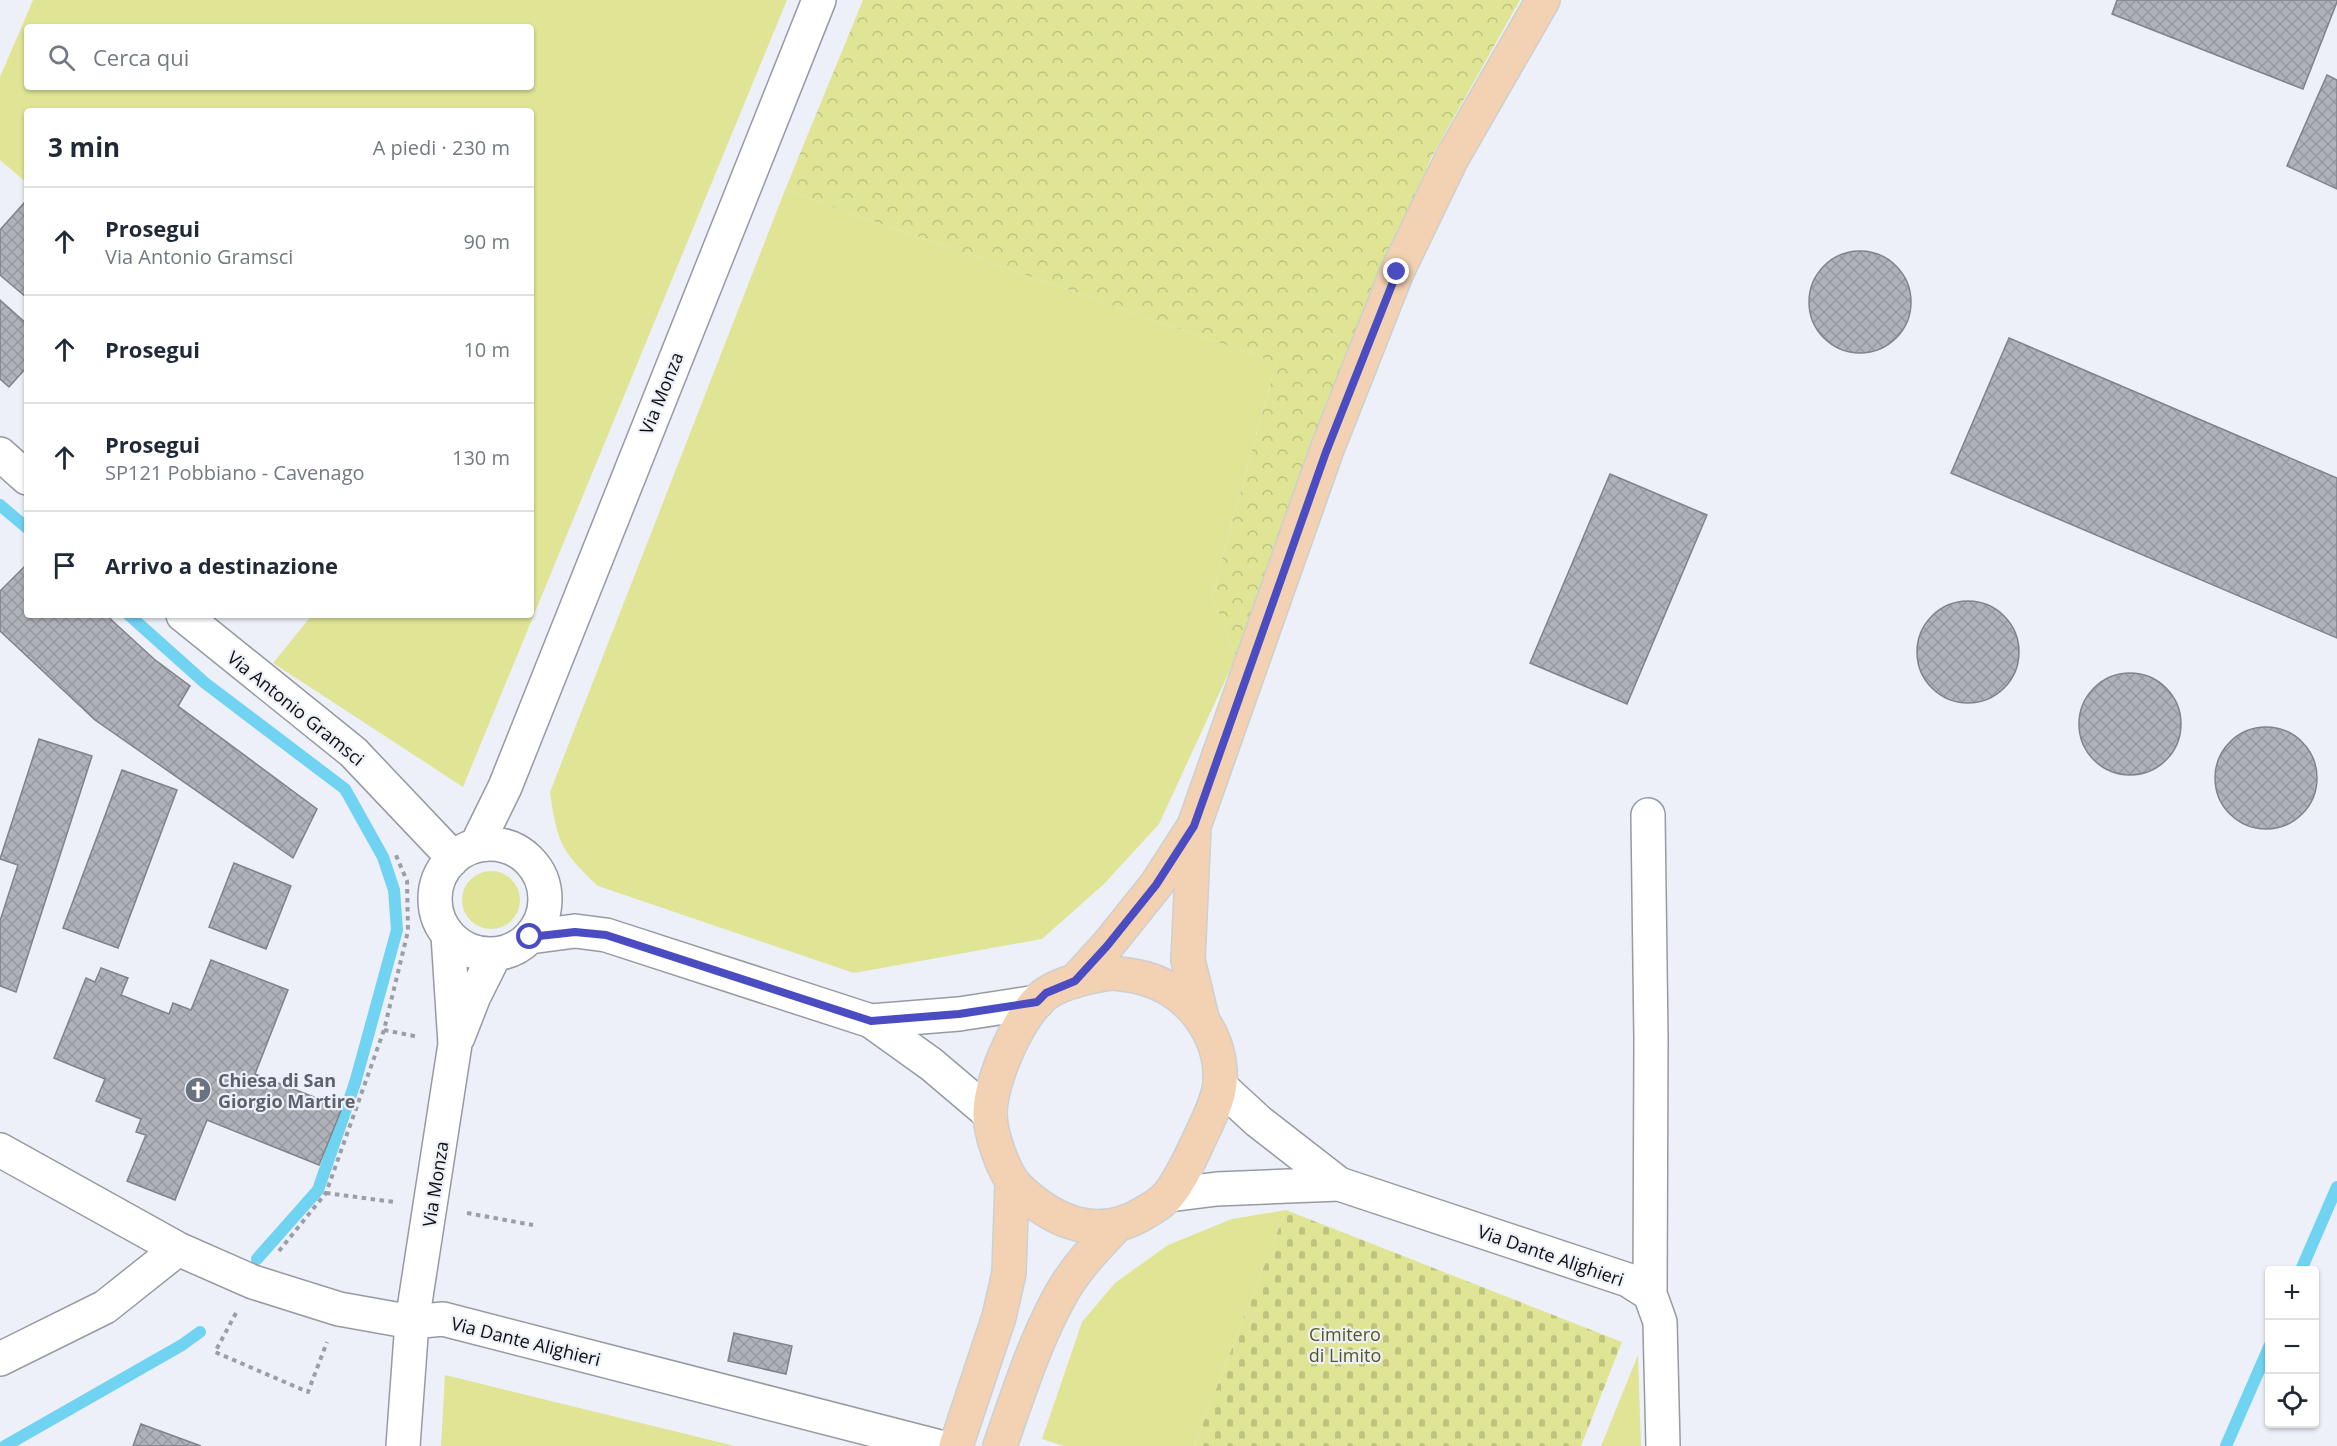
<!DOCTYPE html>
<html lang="it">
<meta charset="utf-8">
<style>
body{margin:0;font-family:"Open Sans",sans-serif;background:#f6f6f7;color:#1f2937}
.controls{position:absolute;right:18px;bottom:18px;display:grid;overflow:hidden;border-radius:6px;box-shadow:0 2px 4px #0004}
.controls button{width:54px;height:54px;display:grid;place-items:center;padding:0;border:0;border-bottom:2px solid #e0e1e3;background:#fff;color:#1f2937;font:30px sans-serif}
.stop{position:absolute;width:18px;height:18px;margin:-14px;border:4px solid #4b4cc2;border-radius:50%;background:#fff}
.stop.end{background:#4b4cc2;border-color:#fff;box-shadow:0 2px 6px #0008}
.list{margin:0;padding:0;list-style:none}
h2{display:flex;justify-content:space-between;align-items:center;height:78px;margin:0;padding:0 24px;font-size:26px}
h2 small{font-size:20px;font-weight:400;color:#747a83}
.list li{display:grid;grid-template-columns:39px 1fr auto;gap:18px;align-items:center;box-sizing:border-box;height:108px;padding:0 24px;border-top:2px solid #e0e1e3}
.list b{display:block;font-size:22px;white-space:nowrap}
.list p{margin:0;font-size:20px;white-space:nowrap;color:#747a83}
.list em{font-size:20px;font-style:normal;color:#747a83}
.icon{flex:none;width:33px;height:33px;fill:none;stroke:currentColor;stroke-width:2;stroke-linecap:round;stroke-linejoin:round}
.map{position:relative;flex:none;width:2337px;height:1446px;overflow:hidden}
.search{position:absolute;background:#fff;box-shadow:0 2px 4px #0004;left:24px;top:24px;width:510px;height:66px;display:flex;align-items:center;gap:15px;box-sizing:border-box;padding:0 21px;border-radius:6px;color:#747a83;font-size:22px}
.panel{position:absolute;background:#fff;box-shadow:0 2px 4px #0004;left:24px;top:108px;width:510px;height:510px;border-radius:6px}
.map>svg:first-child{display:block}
.green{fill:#dfe595;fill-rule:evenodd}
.forest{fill:url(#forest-crowns)}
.cemetery{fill:url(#cemetery-stones)}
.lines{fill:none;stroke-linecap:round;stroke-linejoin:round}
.stream{stroke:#6fd3f1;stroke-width:12}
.building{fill:url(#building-cross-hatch);stroke:#80838a;stroke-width:1.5}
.minor-casing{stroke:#979aa1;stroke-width:36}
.major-casing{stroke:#cecfcf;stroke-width:36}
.path{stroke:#9c9ea5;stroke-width:4;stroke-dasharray:4.5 4.5;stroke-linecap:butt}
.minor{stroke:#fff;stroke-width:33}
.major{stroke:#f2d2b3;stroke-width:33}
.route{stroke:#4b4cc2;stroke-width:8}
.labels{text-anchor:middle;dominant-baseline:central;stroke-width:4.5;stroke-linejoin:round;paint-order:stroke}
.street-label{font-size:18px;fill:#0c0d10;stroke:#edf0f8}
.worship-label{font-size:18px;font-weight:bold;fill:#5b616d;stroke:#edf0f8;text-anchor:start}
.park-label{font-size:18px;fill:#55581e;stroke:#edf0f8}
</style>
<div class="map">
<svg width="2337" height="1446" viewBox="0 0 2337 1446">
<defs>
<pattern id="forest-crowns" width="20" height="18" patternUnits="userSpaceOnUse" patternTransform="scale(1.5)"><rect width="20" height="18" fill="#dfe595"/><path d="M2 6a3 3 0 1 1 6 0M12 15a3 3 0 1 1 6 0" fill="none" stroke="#bec37f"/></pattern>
<pattern id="cemetery-stones" width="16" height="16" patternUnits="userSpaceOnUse" patternTransform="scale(1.5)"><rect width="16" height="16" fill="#dfe595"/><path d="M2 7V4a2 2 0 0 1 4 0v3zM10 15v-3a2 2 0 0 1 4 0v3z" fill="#bec37f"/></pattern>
<pattern id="building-cross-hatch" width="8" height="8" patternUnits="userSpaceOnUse" patternTransform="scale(1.5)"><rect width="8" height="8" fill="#afb2b9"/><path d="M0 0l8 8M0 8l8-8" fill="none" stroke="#95989e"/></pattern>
</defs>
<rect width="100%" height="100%" fill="#edf0f8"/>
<path class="green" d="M33,0H787L463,787L273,663L312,615H531V111H27V183L0,160V77ZM27,27H531V87H27Z
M785,190L1276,363L1212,596L1236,657L1159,824L1104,884L1042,939L854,973L598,886C561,851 557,842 550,792Z
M462 900a29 29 0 1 1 58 0a29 29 0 1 1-58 0Z
M1286,1210L1194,1446H1064L1042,1439L1082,1322L1115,1283L1168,1245L1232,1219Z
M1638,1355L1641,1446H1601Z
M445,1375L735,1446H441Z"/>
<path class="forest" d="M863,0H1520L1431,158L1236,657L1212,596L1276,363L785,190Z"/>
<path class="cemetery" d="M1286,1210L1622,1342L1581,1446H1194Z"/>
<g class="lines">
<path class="stream" d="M0,505L27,528
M129,615L205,683L345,789L383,857L394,890L397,930L355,1083L318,1190L257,1259
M2301,1270L2337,1187
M5,1446L182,1345L200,1332
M2226,1446L2270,1345"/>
</g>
<path class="building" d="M2117,0H2337V2L2303,89L2112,14Z
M2327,75L2337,80V189L2287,166Z
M25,202L27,203V298L0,275V230Z
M1809 302a51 51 0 1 1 102 0a51 51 0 1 1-102 0Z
M0,300L27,324V367L9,387L0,379Z
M2009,338L2337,478V638L1951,473Z
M1610,474L1707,515L1627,704L1530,663Z
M27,564V615H106L154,659L190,686L178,706L317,809L293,858L95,720L0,631V591Z
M1917 652a51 51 0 1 1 102 0a51 51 0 1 1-102 0Z
M2079 724a51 51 0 1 1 102 0a51 51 0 1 1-102 0Z
M2215 778a51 51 0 1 1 102 0a51 51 0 1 1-102 0Z
M39,739L92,756L16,992L0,986V921L18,865L0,859Z
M122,770L177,790L118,948L63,928Z
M234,863L291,886L266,949L209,927Z
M211,960L288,990L255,1074L342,1108L319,1165L207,1120L175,1200L127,1181L146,1135L136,1132L141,1119L96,1101L105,1079L54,1058L86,978L95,982L101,968L128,978L121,995L169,1014L173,1003L191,1010Z
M734,1333L792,1346L786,1374L728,1361Z
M141,1424L201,1446H133Z"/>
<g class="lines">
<defs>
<path id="minor" d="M0,454L27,478
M183,615L353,752L445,849L451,861
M1648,815L1651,1039L1650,1294
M435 899a55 55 0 1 1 110 0a55 55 0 1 1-110 0Z
M476,846L505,787L819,0
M530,937L575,931L606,935L871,1021L931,1064L990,1114
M871,1021L959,1014L1037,1002
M458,1037L474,996L495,954
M1220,1086L1258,1121L1339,1184L1628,1280L1650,1294L1660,1322L1663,1446
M0,1150L178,1249L253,1282L339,1309L412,1322L443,1319L936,1446
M1169,1195L1217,1189L1339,1184
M0,1359L105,1307L178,1249
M403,1446L412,1322L455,1044L448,935"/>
<path id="major" d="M1194,827L1188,960L1202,1018
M1112,973C1122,974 1133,975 1143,978C1189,990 1223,1035 1220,1083C1218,1103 1206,1124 1198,1142C1190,1159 1181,1179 1169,1194C1163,1202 1153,1208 1144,1213C1099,1241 1054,1223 1018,1188C1004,1174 990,1134 990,1113C990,1081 1020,1011 1047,993C1065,981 1091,976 1112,973Z
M1075,981L1107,946L1156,885L1194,826L1326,452L1397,272L1452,158L1543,0
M956,1446L999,1317L1009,1273L1012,1182
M1000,1446C1018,1395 1034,1343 1060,1296C1074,1270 1095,1248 1115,1227"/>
</defs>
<use href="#minor" class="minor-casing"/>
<use href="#major" class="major-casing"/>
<path class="path" d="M384,1030L419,1037
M326,1193L394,1202
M467,1213L533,1225
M279,1251L326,1193L384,1030L408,931L407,881L395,853
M236,1313L215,1352L308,1392L327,1342"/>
<use href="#minor" class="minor"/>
<use href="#major" class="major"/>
</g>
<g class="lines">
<path class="route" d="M530,937L575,932L606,935L871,1021L959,1014L1037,1002L1046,993L1075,981L1107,946L1156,885L1194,826L1326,452L1397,272"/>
</g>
<defs>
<symbol id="church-disc" viewBox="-11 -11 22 22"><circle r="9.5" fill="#6b7280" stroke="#edf0f8"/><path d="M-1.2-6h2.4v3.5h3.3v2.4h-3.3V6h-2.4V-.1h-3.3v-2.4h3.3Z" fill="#fff"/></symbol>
</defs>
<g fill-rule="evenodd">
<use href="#church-disc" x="183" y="1075" width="30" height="30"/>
</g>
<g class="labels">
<g class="street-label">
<text transform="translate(661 393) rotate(-68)">Via Monza</text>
<text transform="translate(296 708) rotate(39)">Via Antonio Gramsci</text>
<text transform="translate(435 1184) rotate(-81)">Via Monza</text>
<text transform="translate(1551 1255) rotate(19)">Via Dante Alighieri</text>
<text transform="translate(526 1341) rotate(14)">Via Dante Alighieri</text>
</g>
<g class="worship-label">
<text x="218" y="1080">Chiesa di San<tspan x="218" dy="21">Giorgio Martire</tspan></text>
</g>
<g class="park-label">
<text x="1345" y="1334">Cimitero<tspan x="1345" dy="21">di Limito</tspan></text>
</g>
</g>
</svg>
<div class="controls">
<button>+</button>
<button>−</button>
<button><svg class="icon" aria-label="locate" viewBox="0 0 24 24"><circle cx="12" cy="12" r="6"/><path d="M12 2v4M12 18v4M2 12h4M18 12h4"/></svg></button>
</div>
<div class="stop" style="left:530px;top:937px"></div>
<div class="stop end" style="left:1397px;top:272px"></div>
<div class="search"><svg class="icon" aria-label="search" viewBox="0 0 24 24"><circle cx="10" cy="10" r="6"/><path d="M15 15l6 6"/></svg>Cerca qui</div>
<section class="panel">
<h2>3 min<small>A piedi · 230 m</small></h2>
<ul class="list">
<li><svg class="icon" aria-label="ahead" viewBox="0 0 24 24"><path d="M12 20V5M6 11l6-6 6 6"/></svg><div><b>Prosegui</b><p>Via Antonio Gramsci</p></div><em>90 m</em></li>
<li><svg class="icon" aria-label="ahead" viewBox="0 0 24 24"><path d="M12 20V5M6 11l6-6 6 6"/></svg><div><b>Prosegui</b></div><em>10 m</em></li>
<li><svg class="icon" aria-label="ahead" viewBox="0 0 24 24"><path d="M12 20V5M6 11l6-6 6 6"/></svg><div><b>Prosegui</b><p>SP121 Pobbiano - Cavenago</p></div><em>130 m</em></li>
<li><svg class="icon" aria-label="arrive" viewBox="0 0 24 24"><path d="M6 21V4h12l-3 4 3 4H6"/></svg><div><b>Arrivo a destinazione</b></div></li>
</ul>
</section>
</div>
